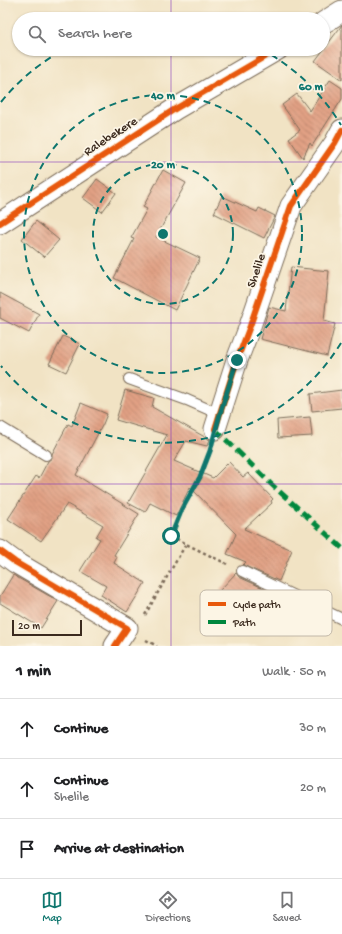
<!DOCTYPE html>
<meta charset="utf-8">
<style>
body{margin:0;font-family:"Gochi Hand",sans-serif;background:#f2f2f2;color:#202124}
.scale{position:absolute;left:12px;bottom:10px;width:70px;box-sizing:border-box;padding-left:4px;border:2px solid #3b2a1e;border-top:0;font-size:11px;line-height:14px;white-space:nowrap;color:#3b2a1e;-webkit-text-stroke:3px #fcf5e5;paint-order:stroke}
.stop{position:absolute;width:12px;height:12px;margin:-9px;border:3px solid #0f766e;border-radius:50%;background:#fff}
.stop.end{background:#0f766e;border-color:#fff;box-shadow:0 1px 4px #0008}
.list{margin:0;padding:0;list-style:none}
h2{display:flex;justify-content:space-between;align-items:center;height:52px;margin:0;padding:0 16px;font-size:17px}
h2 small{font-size:13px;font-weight:400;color:#757577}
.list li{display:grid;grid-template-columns:26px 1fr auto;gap:12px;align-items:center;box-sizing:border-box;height:60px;padding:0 16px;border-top:1px solid #e0e0e0}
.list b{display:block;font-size:15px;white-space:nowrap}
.list p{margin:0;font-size:13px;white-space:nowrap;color:#757577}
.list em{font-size:13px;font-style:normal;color:#757577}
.icon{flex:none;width:22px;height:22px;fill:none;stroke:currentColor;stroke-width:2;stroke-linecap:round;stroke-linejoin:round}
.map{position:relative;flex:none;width:342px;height:646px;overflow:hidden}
.search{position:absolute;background:#fff;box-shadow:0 1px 3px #0004;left:12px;right:12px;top:12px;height:44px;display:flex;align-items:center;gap:10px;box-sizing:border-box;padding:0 14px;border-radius:22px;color:#757577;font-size:15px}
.sheet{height:232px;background:#fff}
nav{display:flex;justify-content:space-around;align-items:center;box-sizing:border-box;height:56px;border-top:1px solid #e0e0e0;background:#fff;font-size:11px;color:#757577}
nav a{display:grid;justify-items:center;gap:2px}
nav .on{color:#0f766e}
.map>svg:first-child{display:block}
.building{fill:url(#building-back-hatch)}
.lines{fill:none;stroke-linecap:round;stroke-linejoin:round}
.lane-casing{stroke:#7b6b58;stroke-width:12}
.street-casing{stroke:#7b6b58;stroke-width:23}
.path{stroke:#7b6b58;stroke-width:2.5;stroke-dasharray:3 3;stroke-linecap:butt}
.lane{stroke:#fff;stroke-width:10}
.street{stroke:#fff;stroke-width:21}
.quiet{stroke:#00873e;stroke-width:5;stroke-dasharray:10 5;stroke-linecap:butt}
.cycleway-casing{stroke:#fcf5e5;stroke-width:8}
.cycleway{stroke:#e8590c;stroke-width:6}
.route{stroke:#0f766e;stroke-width:5}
.grid{fill:none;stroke:#7b2cbf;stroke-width:1;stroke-opacity:0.55}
.ring{fill:none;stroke:#0f766e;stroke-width:2;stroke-dasharray:7 5}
.labels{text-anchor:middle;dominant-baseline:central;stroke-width:3.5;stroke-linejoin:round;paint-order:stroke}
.street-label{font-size:13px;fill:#3b2a1e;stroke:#fcf5e5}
.key{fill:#fcf5e5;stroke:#c2b8a9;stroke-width:1}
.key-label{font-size:11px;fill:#3b2a1e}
.centre{fill:#0f766e;stroke:#fcf5e5;stroke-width:2}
.ring-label{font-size:12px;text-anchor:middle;font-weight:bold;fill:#0f766e;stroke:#fcf5e5;stroke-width:3.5;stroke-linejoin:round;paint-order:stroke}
</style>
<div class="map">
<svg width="342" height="646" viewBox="0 0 342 646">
<defs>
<pattern id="building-back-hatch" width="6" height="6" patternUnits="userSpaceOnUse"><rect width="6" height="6" fill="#e1a084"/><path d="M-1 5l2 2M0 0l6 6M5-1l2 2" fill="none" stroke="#b8836b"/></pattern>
</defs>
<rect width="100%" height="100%" fill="#fcf5e5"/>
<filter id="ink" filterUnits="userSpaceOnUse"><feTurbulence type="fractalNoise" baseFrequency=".025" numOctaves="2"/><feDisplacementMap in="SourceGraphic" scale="8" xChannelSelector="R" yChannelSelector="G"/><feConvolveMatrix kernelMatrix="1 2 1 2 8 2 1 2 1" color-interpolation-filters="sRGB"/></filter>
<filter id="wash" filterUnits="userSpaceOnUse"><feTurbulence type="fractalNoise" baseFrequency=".012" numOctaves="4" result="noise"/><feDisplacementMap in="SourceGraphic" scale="16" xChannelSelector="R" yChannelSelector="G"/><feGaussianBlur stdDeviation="0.9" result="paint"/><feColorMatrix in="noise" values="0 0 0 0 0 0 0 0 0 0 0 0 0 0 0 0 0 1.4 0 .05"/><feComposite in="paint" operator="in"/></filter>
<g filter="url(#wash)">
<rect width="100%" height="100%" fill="#f1e3c4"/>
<g id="blocks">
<path class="building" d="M342,25V80L315,61Z
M330,80L342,88V99L312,146L310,143L303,158L289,138L300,130L282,105L297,94L310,111Z
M163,170L186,183L156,237L200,258L175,310L114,278L134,239L131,238L147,209L143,207Z
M97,179L116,193L102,212L83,198Z
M222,196L257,212L259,208L275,216L264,238L214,213Z
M36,221L59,240L44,257L22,239Z
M291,267L329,271L324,321L335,324L327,356L260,339L269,307L286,311Z
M0,293L39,314L29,333L0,318Z
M63,336L80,344L66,372L49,364Z
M125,390L154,398L152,407L210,440L207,446L186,441L174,461L213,478L229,462L243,477L248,473L273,499L271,501L272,503L244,529L292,550L279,581L243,565L246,562L227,554L236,534L190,487L176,516L150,503L145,512L128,503L167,435L116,420Z
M342,390V408L312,411L310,394Z
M81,403L107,414L103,424L76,475L139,514L114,555L117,557L114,563L145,583L127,612L101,595L106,586L80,571L100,539L96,537L103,525L67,504L41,541L8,519L36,476L39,478L48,461L52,458V454L68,424L72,426Z
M310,417L312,436L278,438L277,420Z
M236,573L239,577L274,593L271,599L287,610L274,631L249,616L220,590Z
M13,575L58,601L41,628L0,603V596Z"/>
</g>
</g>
<g filter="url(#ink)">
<use href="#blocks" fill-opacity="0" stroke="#7b6b58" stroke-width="1"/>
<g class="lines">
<defs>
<path id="lane" d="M129,379L187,400L219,414
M0,427L46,455
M242,571L342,619"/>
<path id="street" d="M323,23L342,11
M0,223L175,109L278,49
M215,429L237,360L250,326L291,206L335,143L342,130
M0,551L15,562L127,628L115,646"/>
</defs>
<use href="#lane" class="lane-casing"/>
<use href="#street" class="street-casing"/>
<path class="path" d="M211,449L200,477L182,509L171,536L186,544L227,564
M145,615L186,544
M146,640L157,646"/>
<use href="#lane" class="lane"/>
<use href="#street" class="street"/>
<path class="quiet" d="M215,429L270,483L342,548"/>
<defs>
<path id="cycleway" d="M0,223L175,109L278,49
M215,429L237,360L250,326L291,206L335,143L342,130
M0,551L15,562L127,628L115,646"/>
</defs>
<use href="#cycleway" class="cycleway-casing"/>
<use href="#cycleway" class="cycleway"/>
</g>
</g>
<g class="lines" filter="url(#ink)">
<path class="route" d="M171,536L182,509L200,477L210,451L220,414L237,360"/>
</g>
<path class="grid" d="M171,0V19M171,49V646M0,162H342M0,323H342M0,484H342"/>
<g class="ring">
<circle cx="163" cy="234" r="70"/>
<circle cx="163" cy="234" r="139"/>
<path d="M341 343A209 209 0 0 1 1 366M1 102A209 209 0 0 1 65 49M261 49A209 209 0 0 1 341 125"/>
</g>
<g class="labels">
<g class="street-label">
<text transform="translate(111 137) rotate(-33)">Ralebekere</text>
<text transform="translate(257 271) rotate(-71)">Shelile</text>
</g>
</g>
<rect x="200" y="590" width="132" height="46" rx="6" class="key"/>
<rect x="208" y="602" width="18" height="4" fill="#e8590c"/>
<rect x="208" y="620" width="18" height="4" fill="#00873e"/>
<g class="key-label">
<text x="233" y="608">Cycle path</text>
<text x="233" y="626">Path</text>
</g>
<circle cx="163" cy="234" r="6" class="centre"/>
<g class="ring-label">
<text x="311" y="90">60 m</text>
<text x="163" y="99">40 m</text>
<text x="163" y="168">20 m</text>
</g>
</svg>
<div class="scale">20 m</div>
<div class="stop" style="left:171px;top:536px"></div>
<div class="stop end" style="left:237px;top:360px"></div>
<div class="search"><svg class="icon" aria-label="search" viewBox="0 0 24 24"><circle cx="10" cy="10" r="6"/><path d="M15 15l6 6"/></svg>Search here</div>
</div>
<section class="sheet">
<h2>1 min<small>Walk · 50 m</small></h2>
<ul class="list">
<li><svg class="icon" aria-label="ahead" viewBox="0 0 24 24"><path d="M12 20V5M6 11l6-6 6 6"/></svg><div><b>Continue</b></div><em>30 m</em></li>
<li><svg class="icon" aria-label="ahead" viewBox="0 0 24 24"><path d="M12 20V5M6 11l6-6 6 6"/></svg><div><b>Continue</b><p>Shelile</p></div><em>20 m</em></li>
<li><svg class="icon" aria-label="arrive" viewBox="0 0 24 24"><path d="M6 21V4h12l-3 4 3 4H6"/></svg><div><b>Arrive at destination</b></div></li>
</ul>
</section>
<nav>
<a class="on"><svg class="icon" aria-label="map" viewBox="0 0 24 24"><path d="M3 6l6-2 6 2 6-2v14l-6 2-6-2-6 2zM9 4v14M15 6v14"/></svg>Map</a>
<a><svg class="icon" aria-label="directions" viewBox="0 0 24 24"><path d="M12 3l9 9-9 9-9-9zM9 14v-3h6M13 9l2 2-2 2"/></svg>Directions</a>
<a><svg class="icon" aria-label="saved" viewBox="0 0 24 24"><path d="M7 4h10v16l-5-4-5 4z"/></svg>Saved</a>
</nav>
